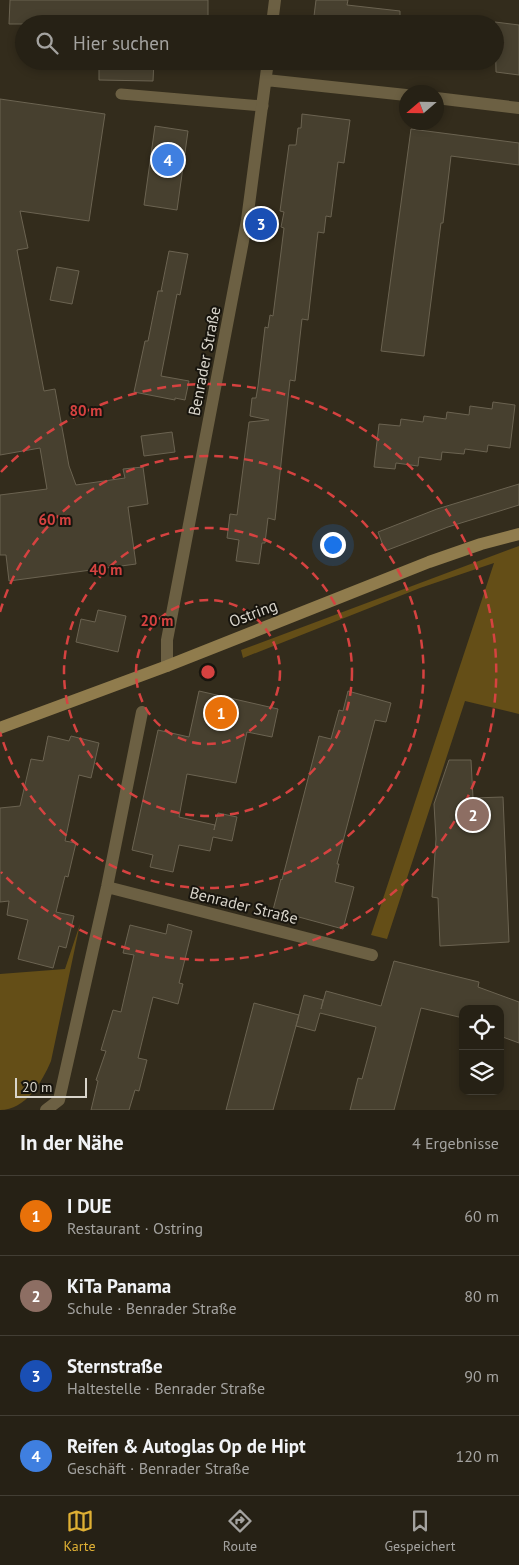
<!DOCTYPE html>
<html lang="de">
<meta charset="utf-8">
<style>
body{margin:0;font-family:"PT Sans",sans-serif;background:#2e291e;color:#f1f3f6}
.controls{position:absolute;right:15px;bottom:15px;display:grid;overflow:hidden;border-radius:10px;box-shadow:0 2px 8px #0003}
.controls button{width:45px;height:45px;display:grid;place-items:center;padding:0;border:0;border-bottom:1px solid #423e34;background:#262115;color:#f1f3f6;font:25px sans-serif}
.compass{position:absolute;left:399px;top:85px;width:45px;height:45px;border-radius:50%;background:#262115;box-shadow:0 2px 8px #0003;rotate:250deg}
.scale{position:absolute;left:15px;bottom:12px;width:72px;box-sizing:border-box;padding-left:5px;border:2px solid #d9d5cb;border-top:0;font-size:14px;line-height:18px;white-space:nowrap;color:#d9d5cb;-webkit-text-stroke:4px #18150e;paint-order:stroke}
.you{position:absolute;left:332px;top:544px;width:18px;height:18px;margin:-12px;border:4px solid #fff;border-radius:50%;background:#1a73e8;box-shadow:0 0 0 8px #1a73e833}
.badge{display:grid;place-items:center;width:32px;height:32px;border-radius:50%;background:#dfb034;color:#fff;font-size:16px;font-weight:700}
.pin{position:absolute;translate:-50% -50%;border:2px solid #fff;box-shadow:0 1px 5px #0006}
.list{margin:0;padding:0;list-style:none}
h2{display:flex;justify-content:space-between;align-items:center;height:65px;margin:0;padding:0 20px;font-size:21px}
h2 small{font-size:16px;font-weight:400;color:#a4a3a0}
.list li{display:grid;grid-template-columns:32px 1fr auto;gap:15px;align-items:center;box-sizing:border-box;height:80px;padding:0 20px;border-top:1px solid #423e34}
.list b{display:block;font-size:19px;white-space:nowrap}
.list p{margin:0;font-size:16px;white-space:nowrap;color:#a4a3a0}
.list em{font-size:16px;font-style:normal;color:#a4a3a0}
.icon{flex:none;width:28px;height:28px;fill:none;stroke:currentColor;stroke-width:2;stroke-linecap:round;stroke-linejoin:round}
.map{position:relative;flex:none;width:519px;height:1110px;overflow:hidden}
.search{position:absolute;background:#262115;box-shadow:0 2px 8px #0003;left:15px;right:15px;top:15px;height:55px;display:flex;align-items:center;gap:12px;box-sizing:border-box;padding:0 18px;border-radius:28px;color:#a4a3a0;font-size:19px}
.sheet{height:385px;background:#262115}
nav{display:flex;justify-content:space-around;align-items:center;box-sizing:border-box;height:70px;border-top:1px solid #423e34;background:#262115;font-size:14px;color:#a4a3a0}
nav a{display:grid;justify-items:center;gap:2px}
nav .on{color:#dfb034}
.map>svg:first-child{display:block}
.green{fill:#644e17}
.building{fill:#47402f;stroke:#6b6351}
.lines{fill:none;stroke-linecap:round;stroke-linejoin:round}
.service{stroke:#6c6043;stroke-width:11}
.minor{stroke:#6c6043;stroke-width:12}
.secondary{stroke:#907c4d;stroke-width:12}
.ring{fill:none;stroke:#d64240;stroke-width:2.5;stroke-dasharray:9 6}
.labels{text-anchor:middle;dominant-baseline:central;stroke-width:4;stroke-linejoin:round;paint-order:stroke}
.street-label{font-size:16px;fill:#d9d5cb;stroke:#18150e}
.centre{fill:#d64240;stroke:#18150e;stroke-width:2.5}
.ring-label{font-size:15px;text-anchor:middle;font-weight:bold;fill:#d64240;stroke:#18150e;stroke-width:4;stroke-linejoin:round;paint-order:stroke}
</style>
<div class="map">
<svg width="519" height="1110" viewBox="0 0 519 1110">
<rect width="100%" height="100%" fill="#332c1c"/>
<path class="green" d="M519,546V714L465,701L387,939L371,935L494,563L420,588L243,658L241,650Z
M80,924L51,1061C42,1082 26,1110 0,1110V974L65,969Z"/>
<path class="building" d="M10,0H208V24H9Z
M316,0H348L347,5L400,11V24H313Z
M495,22L519,25V75L496,72Z
M99,61H154L153,81L99,80Z
M0,99L105,114L89,221L20,211L28,248L17,250L44,391L55,389L69,466L76,485L125,478L123,469L143,467L148,504L128,507L136,564L9,581L6,555H0V495L47,489L40,448L0,455Z
M302,114L350,120L344,163L338,162L331,217L326,216L324,233L318,232L308,320L302,319L295,381L290,380L275,520L268,518L265,543H262L259,564L236,561L239,540L227,538L230,514L237,515L249,422L269,420L250,416L252,398H256L258,386L265,327L268,328L270,315L273,316L284,228L281,227L284,212L280,211L289,145H296L298,128H301Z
M155,126L188,131L177,210L144,205Z
M411,129L519,143V165L451,156L443,223H441L424,356L381,351Z
M169,251L188,254L180,295L177,294L161,376L189,381L185,400L175,398V400L134,392L145,341H148L158,291H163H161Z
M57,267L79,271L72,304L50,300Z
M493,402L515,405L510,448L488,445L487,452L465,449L464,454L442,452L441,460L419,457L418,466L396,463L395,469L374,467L379,424L400,426L401,419L423,422L424,416L446,419L447,412L469,415L470,406L492,409Z
M172,432L175,452L144,456L141,436Z
M519,484V505L448,527L385,551L378,532L437,509Z
M98,610L126,616L118,652L76,642L81,619L95,622Z
M199,691L278,709L272,737L247,732L236,783L187,774L179,817L215,825L214,830L218,813L237,817L232,841L213,837L210,851L179,845L173,872L150,867L153,855L132,850L158,730L189,737Z
M348,691L391,703L386,722L375,720L337,864H339L335,882L354,887L343,929L273,910L281,879L282,880L319,736L331,739L339,710L343,711Z
M48,736L69,741L71,736L99,743L91,778L79,775L65,841L76,843L68,877L65,876L56,912L74,916L66,948L59,946L53,968L18,959L28,920L7,915L9,901L0,902V808L20,806L31,759L43,761Z
M449,760H471L473,798L503,797L509,942L440,946L438,898L432,897L436,839L434,804Z
M168,924L192,931L179,983L183,984L178,1004L153,997L138,1058L147,1060L139,1091L135,1090L129,1110H91L98,1081L96,1080L106,1051L101,1050L113,1010L121,1012L134,955L123,953L130,925L166,934Z
M394,961L479,982L478,987L519,1002V1043L500,1036V1009H463V1018L421,1008L394,1110H350L358,1078L362,1079L376,1027L320,1013L315,1031L296,1026L304,995L323,1000L321,1009L326,991L381,1006Z
M254,1003L299,1015L273,1110H226Z"/>
<g class="lines">
<path class="service" d="M121,94L263,106"/>
<path class="minor" d="M272,24L275,0
M266,80L406,95
M436,98L519,108
M167,666V640L247,220L268,61
M107,887L372,955
M46,1110L59,1100L107,887L142,712"/>
<path class="secondary" d="M0,728L167,666L429,562L481,544L519,534"/>
</g>
<g class="ring">
<circle cx="208" cy="672" r="72"/>
<circle cx="208" cy="672" r="144"/>
<path d="M0 612A216 216 0 1 1 0 732"/>
<path d="M1 472A288 288 0 1 1 1 872"/>
</g>
<g class="labels">
<g class="street-label">
<text transform="translate(204 361) rotate(-79)">Benrader Straße</text>
<text transform="translate(253 613) rotate(-21)">Ostring</text>
<text transform="translate(244 905) rotate(14)">Benrader Straße</text>
</g>
</g>
<circle cx="208" cy="672" r="8" class="centre"/>
<g class="ring-label">
<text x="86" y="416">80 m</text>
<text x="55" y="525">60 m</text>
<text x="106" y="575">40 m</text>
<text x="157" y="626">20 m</text>
</g>
</svg>
<div class="controls">
<button><svg class="icon" aria-label="locate" viewBox="0 0 24 24"><circle cx="12" cy="12" r="6"/><path d="M12 2v4M12 18v4M2 12h4M18 12h4"/></svg></button>
<button><svg class="icon" aria-label="layers" viewBox="0 0 24 24"><path d="M12 4l9 5-9 5-9-5zM3 14l9 5 9-5"/></svg></button>
</div>
<svg class="compass" viewBox="-18 -18 36 36"><path d="M0-13l5 13h-10z" fill="#e53935"/><path d="M0 13l5-13h-10z" fill="#a4a3a0"/></svg>
<div class="scale">20 m</div>
<div class="you"></div>
<div class="pin badge" style="left:221px;top:713px;background:#e8710a">1</div>
<div class="pin badge" style="left:473px;top:815px;background:#8d6e63">2</div>
<div class="pin badge" style="left:261px;top:224px;background:#1a4fb4">3</div>
<div class="pin badge" style="left:168px;top:160px;background:#3f7fe0">4</div>
<div class="search"><svg class="icon" aria-label="search" viewBox="0 0 24 24"><circle cx="10" cy="10" r="6"/><path d="M15 15l6 6"/></svg>Hier suchen</div>
</div>
<section class="sheet">
<h2>In der Nähe<small>4 Ergebnisse</small></h2>
<ul class="list">
<li><span class="badge" style="background:#e8710a">1</span><div><b>I DUE</b><p>Restaurant · Ostring</p></div><em>60 m</em></li>
<li><span class="badge" style="background:#8d6e63">2</span><div><b>KiTa Panama</b><p>Schule · Benrader Straße</p></div><em>80 m</em></li>
<li><span class="badge" style="background:#1a4fb4">3</span><div><b>Sternstraße</b><p>Haltestelle · Benrader Straße</p></div><em>90 m</em></li>
<li><span class="badge" style="background:#3f7fe0">4</span><div><b>Reifen &amp; Autoglas Op de Hipt</b><p>Geschäft · Benrader Straße</p></div><em>120 m</em></li>
</ul>
</section>
<nav>
<a class="on"><svg class="icon" aria-label="map" viewBox="0 0 24 24"><path d="M3 6l6-2 6 2 6-2v14l-6 2-6-2-6 2zM9 4v14M15 6v14"/></svg>Karte</a>
<a><svg class="icon" aria-label="directions" viewBox="0 0 24 24"><path d="M12 3l9 9-9 9-9-9zM9 14v-3h6M13 9l2 2-2 2"/></svg>Route</a>
<a><svg class="icon" aria-label="saved" viewBox="0 0 24 24"><path d="M7 4h10v16l-5-4-5 4z"/></svg>Gespeichert</a>
</nav>
